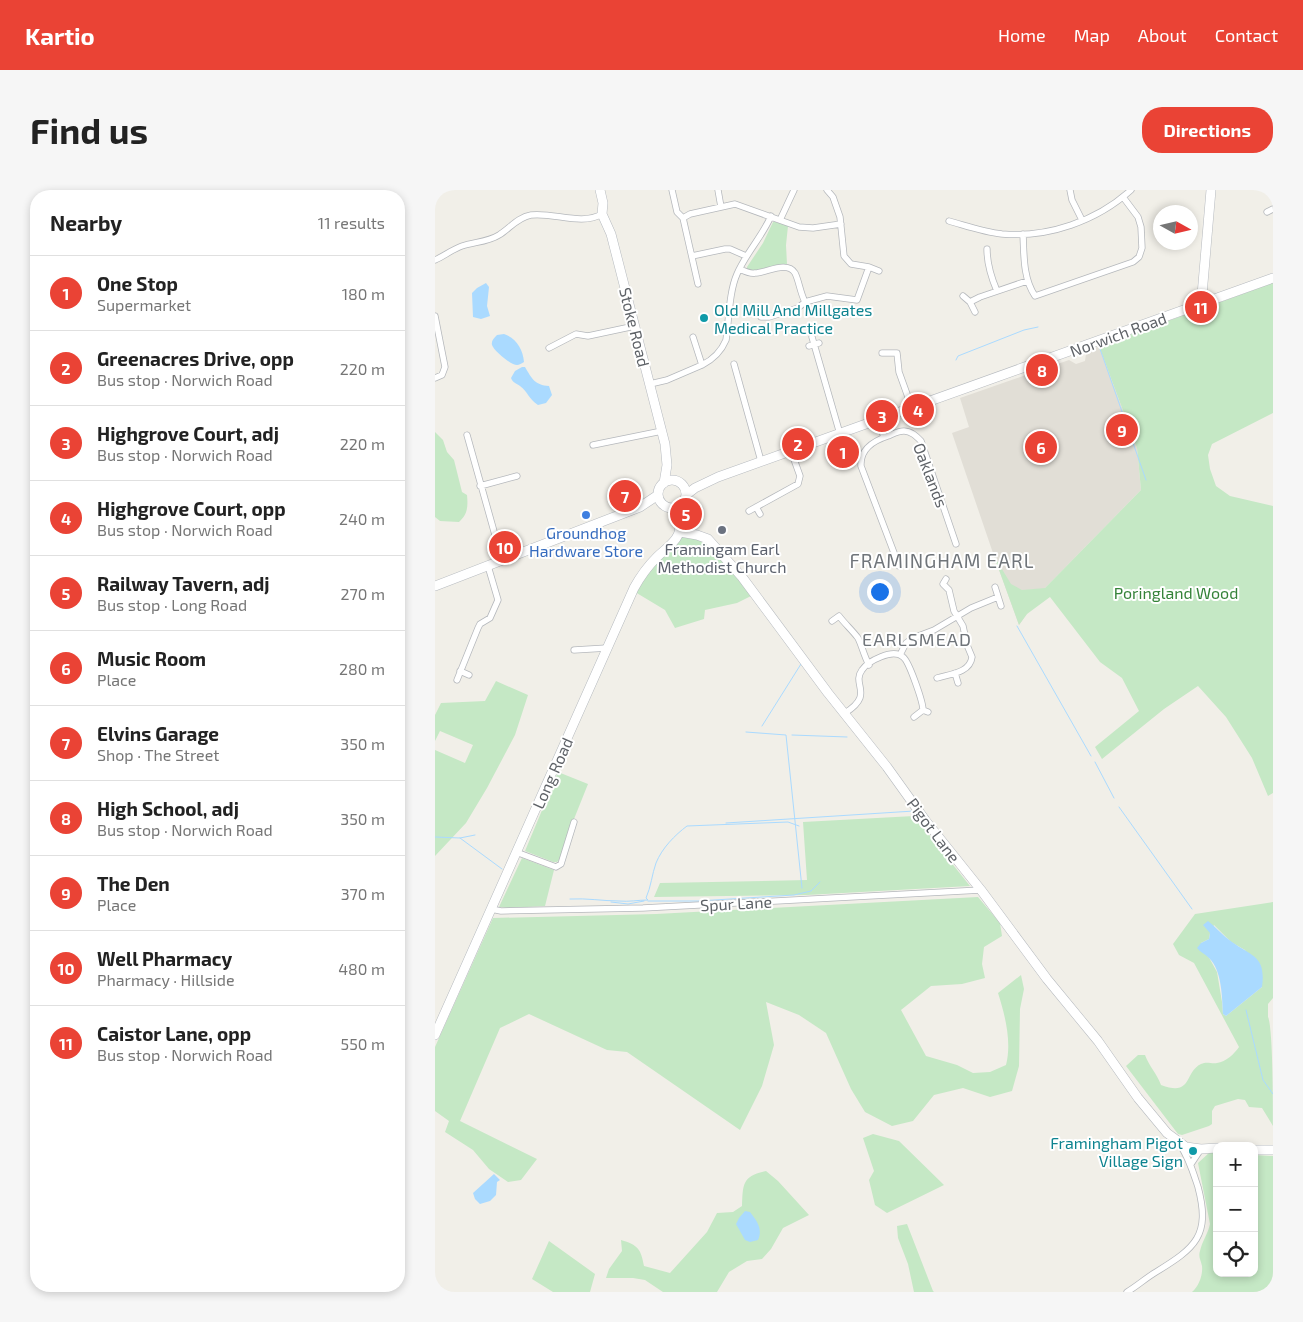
<!DOCTYPE html>
<meta charset="utf-8">
<style>
body{margin:0;font-family:"Exo 2",sans-serif;background:#f6f6f6;color:#222}
.controls{position:absolute;right:15px;bottom:15px;display:grid;overflow:hidden;border-radius:10px;box-shadow:0 2px 8px #0003}
.controls button{width:45px;height:45px;display:grid;place-items:center;padding:0;border:0;border-bottom:1px solid #e0e0e0;background:#fff;color:#222;font:25px sans-serif}
.compass{position:absolute;left:718px;top:15px;width:45px;height:45px;border-radius:50%;background:#fff;box-shadow:0 2px 8px #0003;rotate:98deg}
.you{position:absolute;left:444px;top:401px;width:18px;height:18px;margin:-12px;border:4px solid #fff;border-radius:50%;background:#1a73e8;box-shadow:0 0 0 8px #1a73e833}
.badge{display:grid;place-items:center;width:32px;height:32px;border-radius:50%;background:#ea4335;color:#fff;font-size:16px;font-weight:700}
.pin{position:absolute;translate:-50% -50%;border:2px solid #fff;box-shadow:0 1px 5px #0006}
.list{margin:0;padding:0;list-style:none}
h2{display:flex;justify-content:space-between;align-items:center;height:65px;margin:0;padding:0 20px;font-size:21px}
h2 small{font-size:16px;font-weight:400;color:#767676}
.list li{display:grid;grid-template-columns:32px 1fr auto;gap:15px;align-items:center;box-sizing:border-box;height:75px;padding:0 20px;border-top:1px solid #e0e0e0}
.list b{display:block;font-size:19px;white-space:nowrap}
.list p{margin:0;font-size:16px;white-space:nowrap;color:#767676}
.list em{font-size:16px;font-style:normal;color:#767676}
.icon{flex:none;width:28px;height:28px;fill:none;stroke:currentColor;stroke-width:2;stroke-linecap:round;stroke-linejoin:round}
.map{position:relative;flex:none;width:838px;height:1102px;overflow:hidden;border-radius:20px}
header{display:flex;align-items:center;gap:30px;box-sizing:border-box;height:70px;padding:0 25px;background:#ea4335;color:#fff}
header strong{font-size:24px}
nav{display:flex;gap:28px;margin-inline-start:auto;font-size:18px}
.intro{display:flex;align-items:center;justify-content:space-between;box-sizing:border-box;height:120px;padding:0 30px}
h1{margin:0;font-size:35px}
.button{padding:12px 22px;border-radius:20px;background:#ea4335;color:#fff;font-size:18px;font-weight:700}
main{display:flex;gap:30px;padding:0 30px}
aside{flex:1;background:#fff;border-radius:20px;box-shadow:0 2px 8px #0003}
.map>svg:first-child{display:block}
.education{fill:#e1ded6}
.green{fill:#c5e8c5;fill-rule:evenodd}
.water{fill:#aadaff}
.lines{fill:none;stroke-linecap:round;stroke-linejoin:round}
.stream{stroke:#aadaff;stroke-width:1}
.street-casing{stroke:#b5b8bc;stroke-width:7}
.secondary-casing{stroke:#b6babf;stroke-width:10}
.street{stroke:#fff;stroke-width:5.5}
.secondary{stroke:#fff;stroke-width:9}
.culture-dot{fill:#0f9aa8;stroke:#fff;stroke-width:2}
.shop-dot{fill:#3f7fe0;stroke:#fff;stroke-width:2}
.worship-dot{fill:#6b7280;stroke:#fff;stroke-width:2}
.labels{text-anchor:middle;dominant-baseline:central;stroke-width:4;stroke-linejoin:round;paint-order:stroke}
.culture-label{font-size:16px;fill:#0d838f;stroke:#fff;text-anchor:start}
.street-label{font-size:16px;fill:#5f6368;stroke:#fff}
.shop-label{font-size:16px;fill:#366cbe;stroke:#fff}
.worship-label{font-size:16px;fill:#5b616d;stroke:#fff}
.park-label{font-size:16px;fill:#348238;stroke:#fff}
.neighbourhood-label{font-size:18px;letter-spacing:1px;fill:#70757a;stroke:#fff}
.quarter-label{font-size:19px;letter-spacing:1px;fill:#70757a;stroke:#fff}
</style>
<header>
<strong>Kartio</strong>
<nav><a>Home</a><a>Map</a><a>About</a><a>Contact</a></nav>
</header>
<div class="intro"><h1>Find us</h1><a class="button">Directions</a></div>
<main>
<aside>
<h2>Nearby<small>11 results</small></h2>
<ul class="list">
<li><span class="badge">1</span><div><b>One Stop</b><p>Supermarket</p></div><em>180 m</em></li>
<li><span class="badge">2</span><div><b>Greenacres Drive, opp</b><p>Bus stop · Norwich Road</p></div><em>220 m</em></li>
<li><span class="badge">3</span><div><b>Highgrove Court, adj</b><p>Bus stop · Norwich Road</p></div><em>220 m</em></li>
<li><span class="badge">4</span><div><b>Highgrove Court, opp</b><p>Bus stop · Norwich Road</p></div><em>240 m</em></li>
<li><span class="badge">5</span><div><b>Railway Tavern, adj</b><p>Bus stop · Long Road</p></div><em>270 m</em></li>
<li><span class="badge">6</span><div><b>Music Room</b><p>Place</p></div><em>280 m</em></li>
<li><span class="badge">7</span><div><b>Elvins Garage</b><p>Shop · The Street</p></div><em>350 m</em></li>
<li><span class="badge">8</span><div><b>High School, adj</b><p>Bus stop · Norwich Road</p></div><em>350 m</em></li>
<li><span class="badge">9</span><div><b>The Den</b><p>Place</p></div><em>370 m</em></li>
<li><span class="badge">10</span><div><b>Well Pharmacy</b><p>Pharmacy · Hillside</p></div><em>480 m</em></li>
<li><span class="badge">11</span><div><b>Caistor Lane, opp</b><p>Bus stop · Norwich Road</p></div><em>550 m</em></li>
</ul>
</aside>
<div class="map">
<svg width="838" height="1102" viewBox="0 0 838 1102">
<rect width="100%" height="100%" fill="#f1efe8"/>
<path class="education" d="M664,156L702,258L706,300L610,398L584,435L559,366L517,243L534,237L525,208L634,170L641,174L650,171L651,164L655,160Z"/>
<path class="green" d="M338,32H342L353,36L351,55L352,74L326,81L312,80V77L328,53Z
M838,93V223L777,254L773,265L775,279L781,296L795,306L838,316V603L833,606L817,568L791,527L763,496L729,519L667,569L660,557L704,521L687,488L665,472L615,407L592,424L584,435L559,366L576,394L587,400L610,398L706,300L702,258L664,156Z
M0,242L8,250L12,262L19,270L27,302L32,305C33,316 33,324 24,332L5,331L0,327Z
M245,346L256,347L275,353L316,406L302,413L270,420L269,429L240,438L230,420L200,402L206,391Z
M61,491L93,505L80,545L52,598L31,633L0,666V560L30,573L38,555L5,541L0,551V525L6,513L50,511Z
M123,582L153,594L139,629L125,669L122,672H118L90,661Z
M479,626L535,696L372,705L219,707L225,693L372,690L368,632Z
M87,668L119,680L110,716L73,718L64,717Z
M543,707L565,733L567,746L549,757L547,774L550,788L527,794L496,796L466,820L491,866L522,875L538,883L555,882L571,875C577,852 570,825 563,803L586,785L589,799L585,819L584,876L577,901L555,907L528,898L499,905L478,931L457,936L430,922L416,899L391,843L364,825L331,812L339,855L327,896L305,940L192,862L172,860L94,824L65,838L25,931L102,969L86,990L73,992L54,979L38,960L10,942L14,931L0,921V857L58,728L221,724Z
M838,712V808L833,814V827C838,836 838,919 838,936L827,918L814,917L810,910L803,909L780,916L777,921V934L774,936L747,945L743,944L691,876L703,865H710C714,876 722,884 726,895C758,907 749,882 766,874C772,871 776,874 782,873C791,872 799,864 804,857L759,773L744,765L738,754L760,724ZM779,735L796,752L810,760L827,797L791,826L788,824L787,812L782,782L766,753L774,749L775,743Z
M438,944L464,951L509,995L452,1023L440,1015L434,990L439,981L428,948Z
M775,962L782,963V1083H819V965L838,966V1101L830,1102H757C764,1096 768,1085 767,1076C766,1070 763,1067 765,1061C767,1051 773,1044 775,1034L763,973Z
M331,981L343,991L374,1025L348,1038L336,1059L327,1069L312,1071L294,1082L282,1102H228L210,1090L198,1088H171L174,1079L187,1061L186,1050C203,1055 206,1059 209,1076L235,1083L272,1042L282,1023L298,1022L307,1016C308,994 307,986 331,981Z
M472,1034L498,1101L499,1102H479L473,1074L463,1048L462,1036Z
M114,1051L160,1084L155,1102H118L97,1089Z"/>
<path class="water" d="M51,93L54,97L52,116L55,126L46,129L38,127L37,103L42,98Z
M69,144C81,148 88,159 89,172C87,173 84,175 82,175C76,175 59,161 57,155C56,151 59,148 62,145Z
M87,177H90C97,189 100,195 114,196L117,205L111,213L103,215C93,208 93,202 85,196C81,193 78,193 76,188L80,181Z
M773,731C781,737 788,746 797,752C818,767 831,766 827,797L791,826L788,824C787,807 787,780 774,768C770,764 765,762 762,758L766,753L774,749L775,743L768,735Z
M59,984L65,990L62,992L61,1005L55,1011L45,1014L40,1009L38,1003Z
M310,1021L315,1022C322,1031 328,1039 323,1050L315,1052L310,1050L301,1034L304,1028Z"/>
<g class="lines">
<path class="stream" d="M664,156L711,290
M521,170L523,166L589,140L603,137
M582,436L656,566
M327,536L366,474
M311,542L351,545L367,698
M357,545L412,547
M660,572L679,608
M684,617L757,719
M291,633L479,621
M0,647L25,648L40,645
M25,648L67,679
M135,709C152,708 168,711 184,711C194,712 203,710 213,710L211,708C216,697 217,684 221,673C227,658 240,645 252,636L353,632L364,636
M213,711H263L359,705L376,701L385,692
M176,712L193,714L209,711
M811,820L828,890L838,904"/>
<defs>
<path id="street" d="M237,0L242,22L248,28L263,94
M283,0L286,17
M635,0L637,10L647,30
M832,22L838,19
M248,28L255,24L300,14L364,37L378,38L406,34
M345,30L359,0
M514,31C532,36 549,42 567,44C613,48 662,31 696,0
M588,44C589,65 588,88 600,106L698,72L704,67L707,58L706,37L703,27L688,7
M552,59C552,75 556,87 562,101
M257,66L290,59H295L311,66
M0,70C9,66 18,59 27,56C39,52 53,52 64,45C74,39 83,27 96,25C119,22 146,36 167,24
M434,77L444,81
M305,79C309,81 315,84 320,83C331,83 352,70 360,83C364,91 365,102 370,112
M528,106L535,112
M540,122L535,112L545,107L592,91
M0,126L10,177L7,185L0,188
M326,127H334L363,118L370,112L392,106L422,110L434,77L416,74L409,66L405,27L398,7L392,0
M377,147L405,244
M374,156L384,153
M114,158L141,144L153,146L200,136
M447,163H462L464,182L477,218
M299,174L326,271
M267,175C279,169 286,162 291,150C294,130 294,102 302,84C311,63 327,47 336,26
M215,194L232,190L267,175L258,147
M443,230L449,247
M32,245L67,370
M158,255L227,241
M45,296L82,286
M321,317L325,324
M314,321L363,294L365,286L356,261
M464,376L426,276C425,259 438,251 453,246C458,244 463,241 469,241C476,241 481,246 486,251L521,354
M560,397L566,416
M397,431L404,426C410,434 417,440 423,448C427,456 429,466 434,475
M139,460L172,458
M465,465L471,453L478,448L499,440L536,418L563,407
M25,481L34,485
M520,483L523,493
M502,488C515,484 535,483 537,467L532,455L528,436L519,421L514,400L508,394L511,389
M22,490L43,438L45,434L55,428L63,410L53,376
M410,523C440,504 416,495 427,480C433,471 458,458 468,467C474,471 488,512 488,520L493,522
M479,527L488,520
M81,662L121,677L126,674L139,632
M56,719L66,721L208,718L546,700
M756,974L766,959
M692,1102C702,1096 711,1088 721,1082C760,1058 776,1046 763,997C758,982 754,968 745,955"/>
<path id="secondary" d="M165,0L168,13L167,24L176,44L230,254L232,275L229,293
M769,113L767,105L776,0
M223 304a14 14 0 1 1 28 0a14 14 0 1 1-28 0Z
M251,305L260,298L283,287L838,88
M245,342L262,345L273,349L307,387L393,503L452,577L490,630L546,700L612,789L663,851L703,908L732,943L751,957L766,959L782,958
M0,396L205,317L223,305
M0,845L199,398C205,387 213,376 222,367C229,360 239,354 243,345C247,338 244,323 247,314
M819,960H838"/>
</defs>
<use href="#street" class="street-casing"/>
<use href="#secondary" class="secondary-casing"/>
<use href="#street" class="street"/>
<use href="#secondary" class="secondary"/>
</g>
<g class="culture-dot">
<circle cx="269" cy="128" r="5"/>
<circle cx="758" cy="961" r="5"/>
</g>
<circle class="shop-dot" cx="151" cy="325" r="5"/>
<circle class="worship-dot" cx="287" cy="340" r="5"/>
<g class="labels">
<g class="culture-label">
<text x="279" y="119">Old Mill And Millgates<tspan x="279" dy="18">Medical Practice</tspan></text>
<text x="748" y="952" text-anchor="end">Framingham Pigot<tspan x="748" dy="18">Village Sign</tspan></text>
</g>
<g class="street-label">
<text transform="translate(200 137) rotate(76)">Stoke Road</text>
<text transform="translate(683 144) rotate(-20)">Norwich Road</text>
<text transform="translate(496 285) rotate(69)">Oaklands</text>
<text transform="translate(117 583) rotate(-66)">Long Road</text>
<text transform="translate(499 640) rotate(53)">Pigot Lane</text>
<text transform="translate(301 713) rotate(-3)">Spur Lane</text>
</g>
<g class="shop-label">
<text x="151" y="342">Groundhog<tspan x="151" dy="18">Hardware Store</tspan></text>
</g>
<g class="worship-label">
<text x="287" y="358">Framingam Earl<tspan x="287" dy="18">Methodist Church</tspan></text>
</g>
<g class="park-label">
<text x="741" y="402">Poringland Wood</text>
</g>
<g class="neighbourhood-label">
<text x="482" y="449">EARLSMEAD</text>
</g>
<g class="quarter-label">
<text x="507" y="370">FRAMINGHAM EARL</text>
</g>
</g>
</svg>
<div class="controls">
<button>+</button>
<button>−</button>
<button><svg class="icon" aria-label="locate" viewBox="0 0 24 24"><circle cx="12" cy="12" r="6"/><path d="M12 2v4M12 18v4M2 12h4M18 12h4"/></svg></button>
</div>
<svg class="compass" viewBox="-18 -18 36 36"><path d="M0-13l5 13h-10z" fill="#e53935"/><path d="M0 13l5-13h-10z" fill="#767676"/></svg>
<div class="you"></div>
<div class="pin badge" style="left:408px;top:262px">1</div>
<div class="pin badge" style="left:363px;top:254px">2</div>
<div class="pin badge" style="left:447px;top:226px">3</div>
<div class="pin badge" style="left:483px;top:220px">4</div>
<div class="pin badge" style="left:251px;top:324px">5</div>
<div class="pin badge" style="left:606px;top:257px">6</div>
<div class="pin badge" style="left:190px;top:306px">7</div>
<div class="pin badge" style="left:607px;top:180px">8</div>
<div class="pin badge" style="left:687px;top:240px">9</div>
<div class="pin badge" style="left:70px;top:357px">10</div>
<div class="pin badge" style="left:766px;top:117px">11</div>
</div>
</main>
